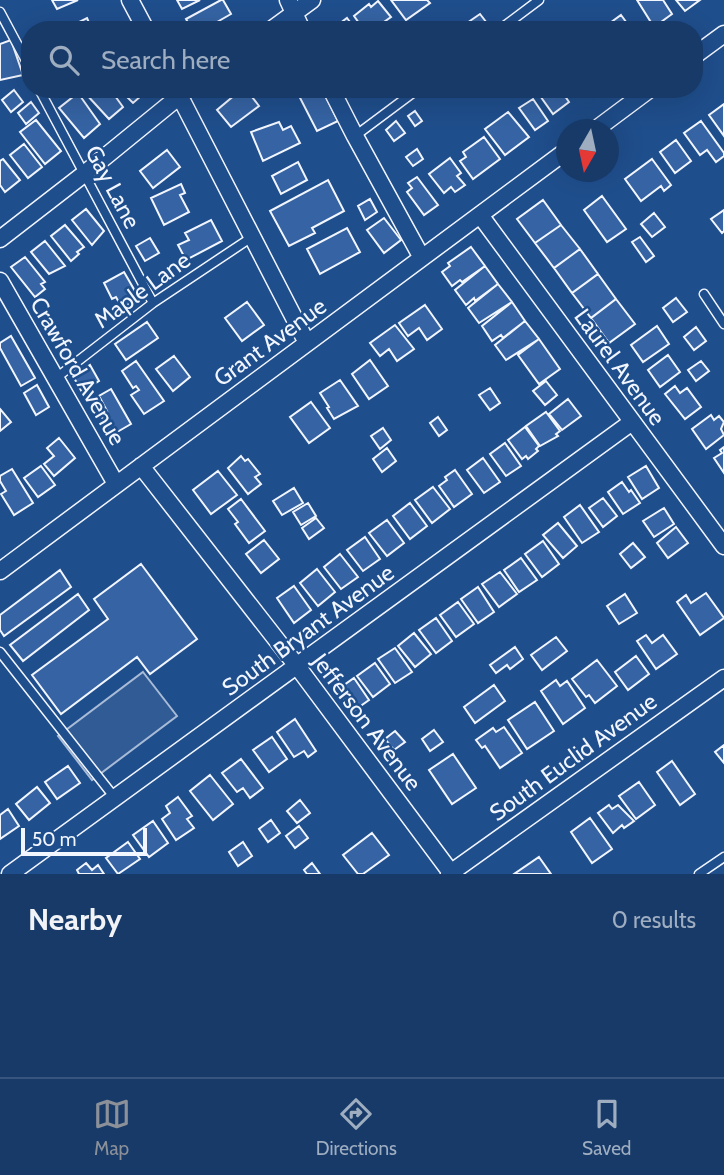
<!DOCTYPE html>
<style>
body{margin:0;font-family:Cabin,sans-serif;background:#20416f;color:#f1f3f6}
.compass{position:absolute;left:556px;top:119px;width:63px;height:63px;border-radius:50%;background:#173a69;box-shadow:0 7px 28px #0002;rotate:189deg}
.scale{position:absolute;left:21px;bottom:18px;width:126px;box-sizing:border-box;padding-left:7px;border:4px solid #f2f6ff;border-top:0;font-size:19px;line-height:24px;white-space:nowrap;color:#f2f6ff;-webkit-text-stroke:5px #1f4e8c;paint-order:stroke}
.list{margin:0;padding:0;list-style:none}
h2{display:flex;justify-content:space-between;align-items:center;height:91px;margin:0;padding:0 28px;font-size:30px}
h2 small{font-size:23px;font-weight:400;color:#9eadc0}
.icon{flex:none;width:38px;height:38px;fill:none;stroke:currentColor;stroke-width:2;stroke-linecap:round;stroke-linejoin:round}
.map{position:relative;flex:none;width:724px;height:874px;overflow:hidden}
.search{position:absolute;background:#173a69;box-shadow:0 7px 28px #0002;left:21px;right:21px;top:21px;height:77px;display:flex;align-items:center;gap:18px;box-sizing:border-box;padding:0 24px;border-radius:28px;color:#9eadc0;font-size:26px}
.sheet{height:203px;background:#173a69}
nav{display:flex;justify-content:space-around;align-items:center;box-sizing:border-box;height:98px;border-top:2px solid #36547d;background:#173a69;font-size:19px;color:#9eadc0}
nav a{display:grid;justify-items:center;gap:4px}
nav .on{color:#8c9099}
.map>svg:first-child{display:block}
.parking{fill:#305b95;stroke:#a8bbd7;stroke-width:2}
.building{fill:#3563a3;stroke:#f2f6ff;stroke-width:2}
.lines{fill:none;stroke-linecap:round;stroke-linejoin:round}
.service-casing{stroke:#f2f6ff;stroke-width:11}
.minor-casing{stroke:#f2f6ff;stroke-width:19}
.service{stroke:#1f4e8c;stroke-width:8}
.minor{stroke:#1f4e8c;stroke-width:16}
.labels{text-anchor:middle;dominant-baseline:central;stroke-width:5;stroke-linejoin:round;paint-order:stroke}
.street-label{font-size:23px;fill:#f2f6ff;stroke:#1f4e8c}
</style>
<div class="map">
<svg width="724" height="874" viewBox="0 0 724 874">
<rect width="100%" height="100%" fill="#1f4e8c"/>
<path class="parking" d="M143,672L177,716L92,780L58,736Z"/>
<path class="building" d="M52,0H78L57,9Z
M177,0H200L182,9Z
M221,0H223L231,14L203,30H192L186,19Z
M391,0H427L430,3L406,20Z
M637,0H663L672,14L654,27Z
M676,0H700L685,11Z
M378,1L391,17L381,24L385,30H364L354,16L369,4L371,7Z
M480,14L490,27L486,30H472L467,23Z
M621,15L632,30H605L603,28Z
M87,18L92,30H63Z
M347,18L356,30H331Z
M11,40L23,75L0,80V44Z
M92,89H110L123,107L109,119L86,94Z
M119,89H149L133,103Z
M242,89H246L259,106L231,127L217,110Z
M303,89H322L338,121L317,131L297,92Z
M543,89H560L569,102L553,114L538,93Z
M14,90L23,102L11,112L2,100Z
M78,93L100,124L84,138L59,108Z
M533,99L548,121L535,130L519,108Z
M31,102L39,113L26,124L18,113Z
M724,104V136L709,115Z
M415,111L422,121L415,126L408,116Z
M508,112L529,137L505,155L485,129Z
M36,120L61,151L45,164L20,132Z
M396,121L405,133L394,141L386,130Z
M701,121L724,153V156L716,162L707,150L700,155L684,133Z
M279,122L283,130L291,126L300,143L263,161L251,132Z
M484,137L500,159L473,179L460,161L466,157L463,152Z
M676,140L691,161L675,173L660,152Z
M24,144L42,167L28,178L10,155Z
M417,149L423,159L413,166L406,157Z
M167,150L180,167L153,188L140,171Z
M450,158L461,173L457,176L465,185L455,192L451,187L444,193L429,174Z
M3,159L20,180L5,192L0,185V161Z
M652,159L671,185L664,191L661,186L641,201L625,179Z
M298,162L307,180L281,194L272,176Z
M417,177L438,205L424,215L407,192L412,188L408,183Z
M328,180L344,211L312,228L315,233L289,246L270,211Z
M181,184L185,193L180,195L189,212L164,225L151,198Z
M602,196L626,229L607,242L584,210Z
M370,199L377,212L365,220L358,206Z
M543,200L561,225L535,243L517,219Z
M86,209L104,231L92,245L72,220Z
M724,210V231L722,233L711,219Z
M654,213L665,227L652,237L641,224Z
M384,218L401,240L384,253L367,230Z
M211,220L222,241L186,260L178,245L189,240L185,233Z
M65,225L84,247L77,252L79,254L71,261L51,236Z
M561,225L580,249L554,268L535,243Z
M347,228L360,252L320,274L307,249Z
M640,237L654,256L646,262L632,242Z
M150,238L159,253L145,261L136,246Z
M45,241L65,266L49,274L31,252Z
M471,247L485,266L462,282L460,280L452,286L442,272L450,266L448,263Z
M580,249L598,274L572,293L554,268Z
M25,257L45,282L41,284L45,289L35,297L11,267Z
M485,266L498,284L475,301L474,298L466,305L455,290Z
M124,272L139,298L122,308L116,297L112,299L104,283Z
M598,274L616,299L591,318L572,293Z
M498,284L512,302L479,323L468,308Z
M676,298L687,312L673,322L663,308Z
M616,299L635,324L609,343L591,318Z
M247,302L264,325L242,341L225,318Z
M512,302L525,321L503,338L501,335L492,341L482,326Z
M425,305L442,329L427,340L419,328L408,336L399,323Z
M525,321L539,339L506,360L495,345Z
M147,322L158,338L126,360L115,344Z
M395,325L414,349L397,361L389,349L380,356L370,343Z
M657,326L669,344L643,362L631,345Z
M696,327L706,341L694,350L684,337Z
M11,336L35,378L21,386L0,348V343Z
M539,339L560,369L539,384L518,355Z
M668,355L680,372L660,387L648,370Z
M174,356L190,377L173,391L156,369Z
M370,360L388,386L369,399L352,374Z
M136,361L164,401L144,414L131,395L139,390L136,386L133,388L122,371Z
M701,361L709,371L696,381L688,370Z
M90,365L99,381L82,392L73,376Z
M340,380L358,406L334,419L327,408L329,407L320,393Z
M546,381L557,395L545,405L533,391Z
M37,385L49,407L36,415L24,393Z
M675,386L680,393L687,388L701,407L685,419L665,394Z
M490,388L500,403L490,410L479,395Z
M111,389L131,424L112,435L100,414L107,411L99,396Z
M568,399L581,416L562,430L549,414Z
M311,402L330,428L309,443L290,417Z
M0,409L11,422L0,431Z
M546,412L560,431L556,434L558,436L540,446L526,426Z
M711,415L714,420L719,416L724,422L721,429L724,435L706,449L692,429Z
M438,417L447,430L439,436L430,423Z
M525,427L539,446L536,449L538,451L528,459L526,456L522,459L508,440Z
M383,428L391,440L380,449L371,436Z
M59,438L75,458L54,476L44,464L54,456L47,448Z
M505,443L521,466L506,476L490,454Z
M724,447V473L714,458L722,453L720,450Z
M387,448L396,461L382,472L373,459Z
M241,456L245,461L248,459L260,474L255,477L261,484L248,494L228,468Z
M483,458L500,482L484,493L467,470Z
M41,466L55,485L38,497L24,478Z
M646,466L659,488L642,499L628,477Z
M12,469L33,503L14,515L1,494L6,491L0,481V476Z
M455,470L472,494L454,507L439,486L447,480L445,477Z
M218,471L237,495L211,514L193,490Z
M622,482L629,492L631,490L640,503L623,514L608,492Z
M433,487L450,509L432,523L415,500Z
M294,488L303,503L282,515L273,501Z
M603,498L617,516L603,527L589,508Z
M241,499L265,531L249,543L235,524L238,522L228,509Z
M308,503L316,516L301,525L293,512Z
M410,503L427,526L410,539L393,516Z
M580,505L599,532L582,543L564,517Z
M664,508L674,524L654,537L643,521Z
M316,518L324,528L309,539L302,528Z
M387,520L404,543L387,556L369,533Z
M558,523L577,546L563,558L543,535Z
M676,527L688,543L668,558L657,543Z
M365,537L380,559L363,571L347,550Z
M264,540L279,559L261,573L246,554Z
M543,541L559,564L542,577L525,554Z
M633,543L645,557L631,568L620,554Z
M340,554L358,577L341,589L324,567Z
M521,558L537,580L519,592L504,570Z
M141,564L197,639L150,674L137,657L61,714L32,675L108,619L94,599Z
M317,569L335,592L318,606L300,583Z
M60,570L71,587L4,636L0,630V615Z
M500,572L517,594L499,607L482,584Z
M294,586L311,610L294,623L277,598Z
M478,587L494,612L478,623L461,599Z
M706,593L724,618L700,635L677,602L686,595L691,603Z
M78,594L89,610L23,661L10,645Z
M625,594L637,613L619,624L607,606Z
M458,602L474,624L456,637L440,615Z
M436,618L452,641L436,653L419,630Z
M414,633L431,654L415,667L398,646Z
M646,635L652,643L663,635L677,654L656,669L637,641Z
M556,637L567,651L542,670L531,655Z
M515,647L523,659L510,669L507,665L496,673L490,665Z
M395,648L412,672L395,683L378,659Z
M636,656L649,674L628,690L615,672Z
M597,660L617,686L595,703L589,695L586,697L572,679Z
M375,663L390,684L373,697L357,676Z
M354,678L369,700L352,712L337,690Z
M556,680L560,686L567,681L585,708L563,724L541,691Z
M494,685L505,701L475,723L464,707Z
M535,702L554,731L527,749L508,720Z
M295,719L316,751L308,757L304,751L294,757L277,732Z
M504,727L522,753L500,768L485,746L482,748L476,740L493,728L496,732Z
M434,730L443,742L430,751L422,739Z
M395,731L405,742L394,750L385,739Z
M272,737L287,759L269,772L253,750Z
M724,745V763L715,752Z
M453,754L476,788L452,804L429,770Z
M241,759L263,788L250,798L243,788L237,792L222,773Z
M672,761L695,794L680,805L657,772Z
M68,766L80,783L57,799L45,782Z
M210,775L233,804L213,820L190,791Z
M639,782L655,805L636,819L619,796Z
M37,787L50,803L29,820L16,804Z
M178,797L192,816L187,819L194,828L176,840L162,819L170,813L166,806Z
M300,800L310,813L297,823L287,811Z
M609,805L612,809L618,805L634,821L624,828L622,825L613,833L598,813Z
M8,809L19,826L0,839V815Z
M590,818L612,849L592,863L571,832Z
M271,820L280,833L268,842L259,829Z
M153,821L168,843L149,857L133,835Z
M299,826L308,838L295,848L286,836Z
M372,833L389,855L363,874H358L343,855Z
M128,842L140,859L118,874L106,858Z
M243,842L252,856L238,866L229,852Z
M539,857L551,874H514Z
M86,863L92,870L98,865L104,874H79L77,870Z
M312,863L320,874H307L304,870Z"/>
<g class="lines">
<defs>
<path id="service" d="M0,12L30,68
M499,30L539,0
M39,89L153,303
M355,136L418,89
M704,294L724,324
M56,378L153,303L252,237
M0,652L115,798
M699,874L724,857"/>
<path id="minor" d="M130,0L146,30
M288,0L302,30
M271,30L312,0
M694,56L724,34
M176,89L307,343
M331,89L355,136L422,258
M595,130L650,89
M480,215L724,546
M0,239L84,174L187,90
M0,281L116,484
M141,466L297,666L452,874
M0,571L566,151
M10,874L632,422
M449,874L724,678"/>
</defs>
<use href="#service" class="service-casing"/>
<use href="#minor" class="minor-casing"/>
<use href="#service" class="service"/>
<use href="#minor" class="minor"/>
</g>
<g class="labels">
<g class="street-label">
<text transform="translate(113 187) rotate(62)">Gay Lane</text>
<text transform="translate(142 290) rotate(-36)">Maple Lane</text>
<text transform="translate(270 342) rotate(-36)">Grant Avenue</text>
<text transform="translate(620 367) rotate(54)">Laurel Avenue</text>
<text transform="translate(78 371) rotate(60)">Crawford Avenue</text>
<text transform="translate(308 630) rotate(-36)">South Bryant Avenue</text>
<text transform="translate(367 722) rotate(53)">Jefferson Avenue</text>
<text transform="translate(573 757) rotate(-36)">South Euclid Avenue</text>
</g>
</g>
</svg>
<svg class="compass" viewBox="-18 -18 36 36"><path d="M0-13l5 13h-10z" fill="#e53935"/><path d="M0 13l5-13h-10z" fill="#9eadc0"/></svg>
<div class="scale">50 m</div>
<div class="search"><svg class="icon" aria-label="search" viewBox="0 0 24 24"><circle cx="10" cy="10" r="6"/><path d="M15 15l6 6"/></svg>Search here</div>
</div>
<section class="sheet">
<h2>Nearby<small>0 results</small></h2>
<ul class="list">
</ul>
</section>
<nav>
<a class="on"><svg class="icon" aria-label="map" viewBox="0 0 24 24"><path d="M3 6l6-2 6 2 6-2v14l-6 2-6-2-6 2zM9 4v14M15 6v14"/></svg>Map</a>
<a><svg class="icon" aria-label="directions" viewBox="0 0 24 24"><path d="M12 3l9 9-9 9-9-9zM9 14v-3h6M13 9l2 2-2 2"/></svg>Directions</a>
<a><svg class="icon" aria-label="saved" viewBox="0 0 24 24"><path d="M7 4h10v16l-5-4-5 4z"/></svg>Saved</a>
</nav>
